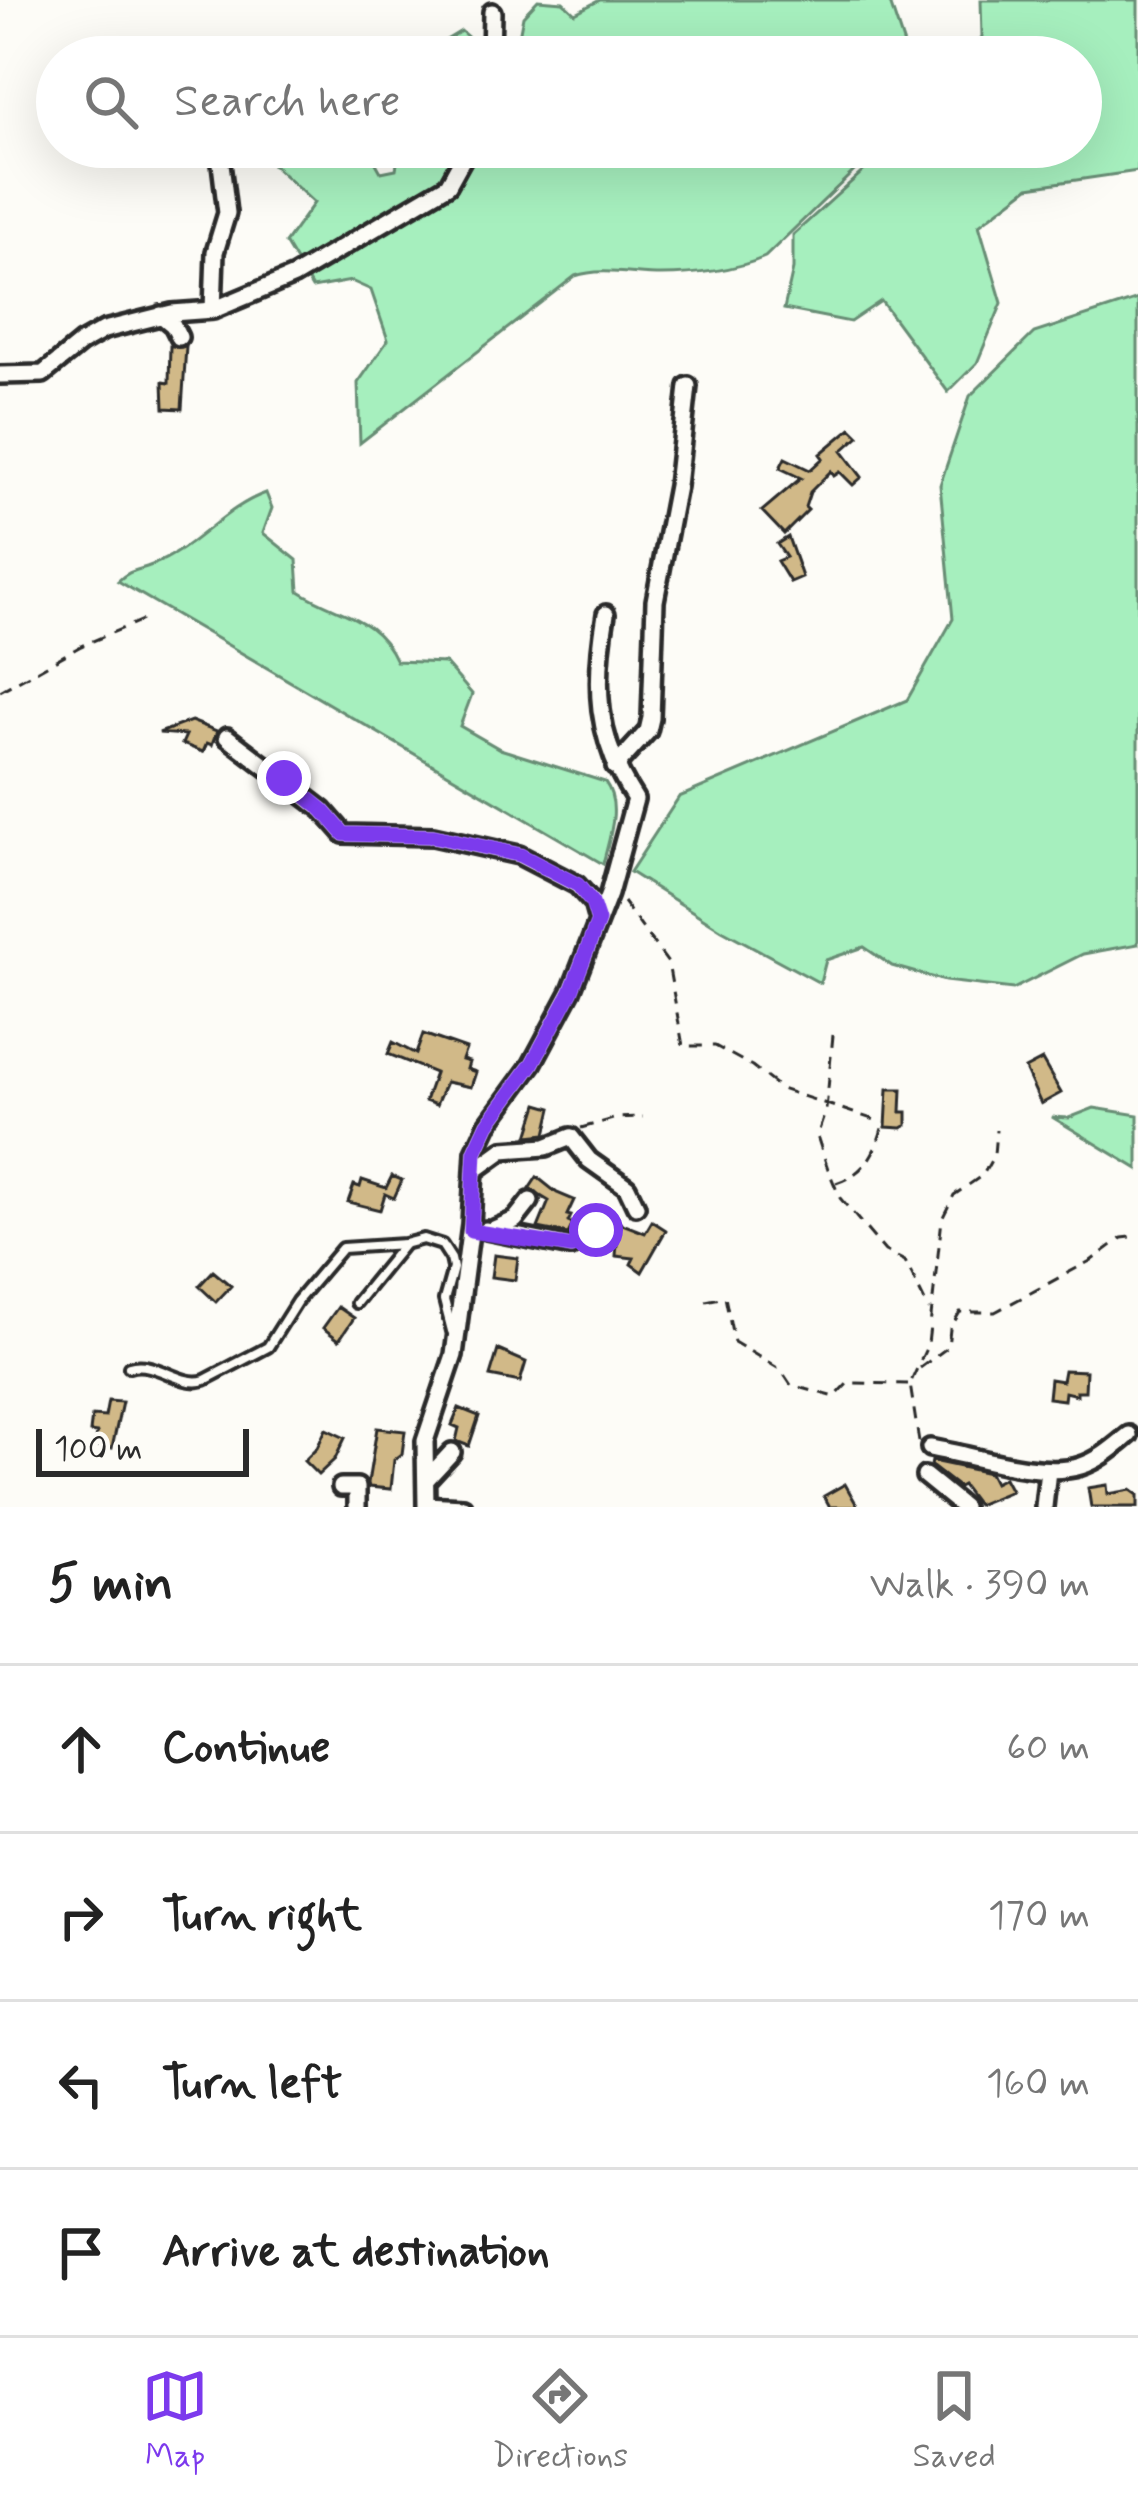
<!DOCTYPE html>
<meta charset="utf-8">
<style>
body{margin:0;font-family:Mynerve,sans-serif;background:#f6f6f6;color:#222}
.scale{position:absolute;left:36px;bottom:30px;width:213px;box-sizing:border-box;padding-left:12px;border:6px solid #2b2b2b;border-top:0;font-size:33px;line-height:42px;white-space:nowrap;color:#2b2b2b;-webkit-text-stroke:9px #fdfcf7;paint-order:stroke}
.stop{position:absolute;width:36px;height:36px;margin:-27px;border:9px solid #7c3aed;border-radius:50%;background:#fff}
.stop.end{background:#7c3aed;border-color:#fff;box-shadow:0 3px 12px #0008}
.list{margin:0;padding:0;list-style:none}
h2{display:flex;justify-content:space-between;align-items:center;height:156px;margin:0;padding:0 48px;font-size:51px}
h2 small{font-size:39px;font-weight:400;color:#767676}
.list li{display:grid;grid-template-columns:78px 1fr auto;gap:36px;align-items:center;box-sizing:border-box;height:168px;padding:0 48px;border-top:3px solid #e0e0e0}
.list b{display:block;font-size:45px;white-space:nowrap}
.list em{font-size:39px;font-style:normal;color:#767676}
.icon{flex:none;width:66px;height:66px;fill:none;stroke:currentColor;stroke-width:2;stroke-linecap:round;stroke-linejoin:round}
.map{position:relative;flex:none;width:1138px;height:1507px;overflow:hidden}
.search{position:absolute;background:#fff;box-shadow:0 12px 48px #0002;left:36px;right:36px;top:36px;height:132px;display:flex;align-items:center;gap:30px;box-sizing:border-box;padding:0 42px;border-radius:66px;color:#767676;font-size:45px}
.sheet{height:828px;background:#fff}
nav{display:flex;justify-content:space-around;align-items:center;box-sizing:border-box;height:168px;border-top:3px solid #e0e0e0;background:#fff;font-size:33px;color:#767676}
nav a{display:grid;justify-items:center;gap:6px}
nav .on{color:#7c3aed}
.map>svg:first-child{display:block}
.green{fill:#a6efbe;stroke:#688d74;stroke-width:3}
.building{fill:#d1b988;stroke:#2b2b2b;stroke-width:3}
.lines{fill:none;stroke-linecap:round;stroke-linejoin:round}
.service-casing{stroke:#2b2b2b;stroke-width:16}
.minor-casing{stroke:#2b2b2b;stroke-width:24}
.path{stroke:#2b2b2b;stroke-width:3;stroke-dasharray:12 9;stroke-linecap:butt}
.service{stroke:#fdfcf7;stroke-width:8}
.minor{stroke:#fdfcf7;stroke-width:15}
.route{stroke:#7c3aed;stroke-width:15}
</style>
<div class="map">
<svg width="1138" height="1507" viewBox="0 0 1138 1507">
<rect width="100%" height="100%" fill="#fdfcf7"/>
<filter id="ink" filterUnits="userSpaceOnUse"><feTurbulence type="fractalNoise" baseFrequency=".00833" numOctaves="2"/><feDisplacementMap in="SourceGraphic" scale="24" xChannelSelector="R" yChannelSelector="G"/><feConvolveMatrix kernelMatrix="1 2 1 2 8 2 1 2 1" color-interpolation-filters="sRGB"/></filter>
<g filter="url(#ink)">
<path class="green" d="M538,0L563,2L575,13L600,0H889L908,57H515L523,16Z
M981,0H1138V171L1029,187L979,225L1002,303L977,363L948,392L881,301L850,322L784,309L793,269V235L880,156L897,147H1081V57H975L982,36Z
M461,31L479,47L504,57H418Z
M261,147H367L381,172L396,169L400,147H879L765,257C736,270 694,275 661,275C633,275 602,267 575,276L360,443L358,383L388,340L371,290L351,281L312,288L285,243L314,203L258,151Z
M1138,299V944L1083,954L1013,989L945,981L892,966L864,947L826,960L820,983L722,930L630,872L679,797L907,700L953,619L940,485L970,396L1034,333Z
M266,493L272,508L263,533L297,560L299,591C338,616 376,615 396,661L445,663L472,694L460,726L500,749L605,782C622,805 609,838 603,864L118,581C131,569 137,571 152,565C195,549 223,508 266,493Z
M1094,1108L1138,1115V1169L1052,1117L1069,1118Z"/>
<path class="building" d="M170,346H186L182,409L164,408L163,382L169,383Z
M851,428L859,436L842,451L862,477L853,485L840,472L834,476L831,471L810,492L805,507L808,510L784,534L762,511L801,478L780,468L785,458L810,470L823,458L820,454Z
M788,537L802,577L790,582L777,561L786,557L777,544Z
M191,721L217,731L212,745L207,743L203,752L182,744L186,735L159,733Z
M423,1034L466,1049L462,1060L469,1062L467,1069L476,1072L471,1087L446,1082L436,1105L425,1101L435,1073L388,1054L393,1042L416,1054Z
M1042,1060L1061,1093L1041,1104L1025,1069Z
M888,1089H902L901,1112H907V1125L902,1128L886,1127Z
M538,1104L552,1108L546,1134L528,1136Z
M392,1176L402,1180L394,1198L385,1194L380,1210L348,1202L354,1185L360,1187L362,1180L386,1188Z
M537,1177L557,1193L574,1200L567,1215L571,1216L568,1222L573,1224L568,1234L538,1228L549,1201L529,1189Z
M652,1221L666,1230L642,1272L631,1264L634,1258L616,1256L618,1231L620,1223L645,1233Z
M494,1255L518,1258L515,1280L491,1277Z
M213,1271L231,1286L216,1302L199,1286Z
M338,1307L354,1318L339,1340L323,1328Z
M498,1350L526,1362L520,1382L490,1376Z
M1064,1370L1086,1371L1085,1391H1077V1395L1065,1392L1064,1400L1048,1398L1050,1379L1062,1381Z
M108,1401L122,1402L112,1448L95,1446L97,1433L90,1432L92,1416L105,1417Z
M459,1408L479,1416L469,1446L456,1441L459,1428L452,1425Z
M377,1428L405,1431L402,1454L394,1460L391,1489L369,1487L368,1483Z
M326,1429L345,1438L335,1459L318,1475L304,1461L317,1448Z
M932,1461L989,1473L994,1483L1004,1478L1011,1491L977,1505L962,1485L958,1487L931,1466Z
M845,1484L858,1507H830L824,1496Z
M1107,1485L1108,1494L1131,1490L1138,1495V1507H1091L1088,1488Z"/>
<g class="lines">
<defs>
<path id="service" d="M356,1303L404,1244L423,1239L442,1245L451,1259L453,1268L444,1300L452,1331
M129,1367C156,1359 180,1388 205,1380L268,1347L297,1301L342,1248L404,1244"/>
<path id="minor" d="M491,57L492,12
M213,310L215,252L227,213L219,147
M161,315L173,325L179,337
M0,375L43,374L81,343L104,330L172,313L213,310L294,276L448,185L469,147
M227,737L323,810L344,834L433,836L519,855L577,885L593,903L598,921
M615,767L648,731L651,718L655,601L677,486L688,386
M474,1171L503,1150L546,1147L571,1137L589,1160L627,1187L636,1206
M486,1230L571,1247L595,1230
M492,1230L515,1220L530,1201
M930,1448C971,1455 1042,1479 1081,1466C1100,1460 1114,1447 1129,1435
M925,1476L963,1507
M426,1480L452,1452
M341,1487H357V1507
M426,1505L463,1507
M426,1507L425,1441L454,1355L471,1225L475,1152L488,1124L532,1064L571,991L609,894L635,799C595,738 594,684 606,614
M1044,1507L1048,1470"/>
</defs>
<use href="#service" class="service-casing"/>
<use href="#minor" class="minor-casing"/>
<path class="path" d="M0,691L81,646L147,618
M623,902L668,963L683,1046H715L752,1066L781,1089L878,1121
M833,1035L826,1110L817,1136L828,1169L840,1198L867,1230L885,1251L905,1261L929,1310
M581,1128L617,1118L643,1117
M836,1183C863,1174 875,1155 882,1128
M706,1301L725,1297L734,1342L781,1370L791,1385L835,1397L848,1383L908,1384
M920,1368L948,1347L950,1329L960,1312H995L1092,1260L1122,1238L1138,1236
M919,1442L910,1384L928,1344L942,1219L954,1195L983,1175L994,1155L996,1130"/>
<use href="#service" class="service"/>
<use href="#minor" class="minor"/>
</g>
</g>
<g class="lines" filter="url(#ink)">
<path class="route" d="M284,778L323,810L344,834L434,836L520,855L578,885L592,903L598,921L571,992L532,1064L488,1124L475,1152L471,1231L572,1247L596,1230"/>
</g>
</svg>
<div class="scale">100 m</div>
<div class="stop" style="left:596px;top:1230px"></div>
<div class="stop end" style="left:284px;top:778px"></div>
<div class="search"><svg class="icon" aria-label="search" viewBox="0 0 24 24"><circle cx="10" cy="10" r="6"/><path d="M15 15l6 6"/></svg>Search here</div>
</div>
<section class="sheet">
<h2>5 min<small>Walk · 390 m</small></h2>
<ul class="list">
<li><svg class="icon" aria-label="ahead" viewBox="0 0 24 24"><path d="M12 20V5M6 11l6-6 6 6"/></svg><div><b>Continue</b></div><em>60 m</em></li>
<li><svg class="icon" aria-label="right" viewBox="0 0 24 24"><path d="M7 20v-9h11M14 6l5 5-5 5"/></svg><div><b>Turn right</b></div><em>170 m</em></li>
<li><svg class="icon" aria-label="left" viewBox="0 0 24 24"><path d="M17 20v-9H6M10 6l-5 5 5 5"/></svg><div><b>Turn left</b></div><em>160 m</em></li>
<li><svg class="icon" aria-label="arrive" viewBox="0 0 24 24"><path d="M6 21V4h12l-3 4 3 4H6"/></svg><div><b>Arrive at destination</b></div></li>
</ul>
</section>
<nav>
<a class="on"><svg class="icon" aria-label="map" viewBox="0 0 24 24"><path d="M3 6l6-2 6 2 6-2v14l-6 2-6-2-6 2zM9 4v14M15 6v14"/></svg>Map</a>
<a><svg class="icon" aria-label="directions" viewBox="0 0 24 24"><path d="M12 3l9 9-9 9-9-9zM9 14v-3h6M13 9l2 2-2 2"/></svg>Directions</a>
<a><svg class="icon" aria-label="saved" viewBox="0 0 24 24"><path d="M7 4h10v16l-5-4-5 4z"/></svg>Saved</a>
</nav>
